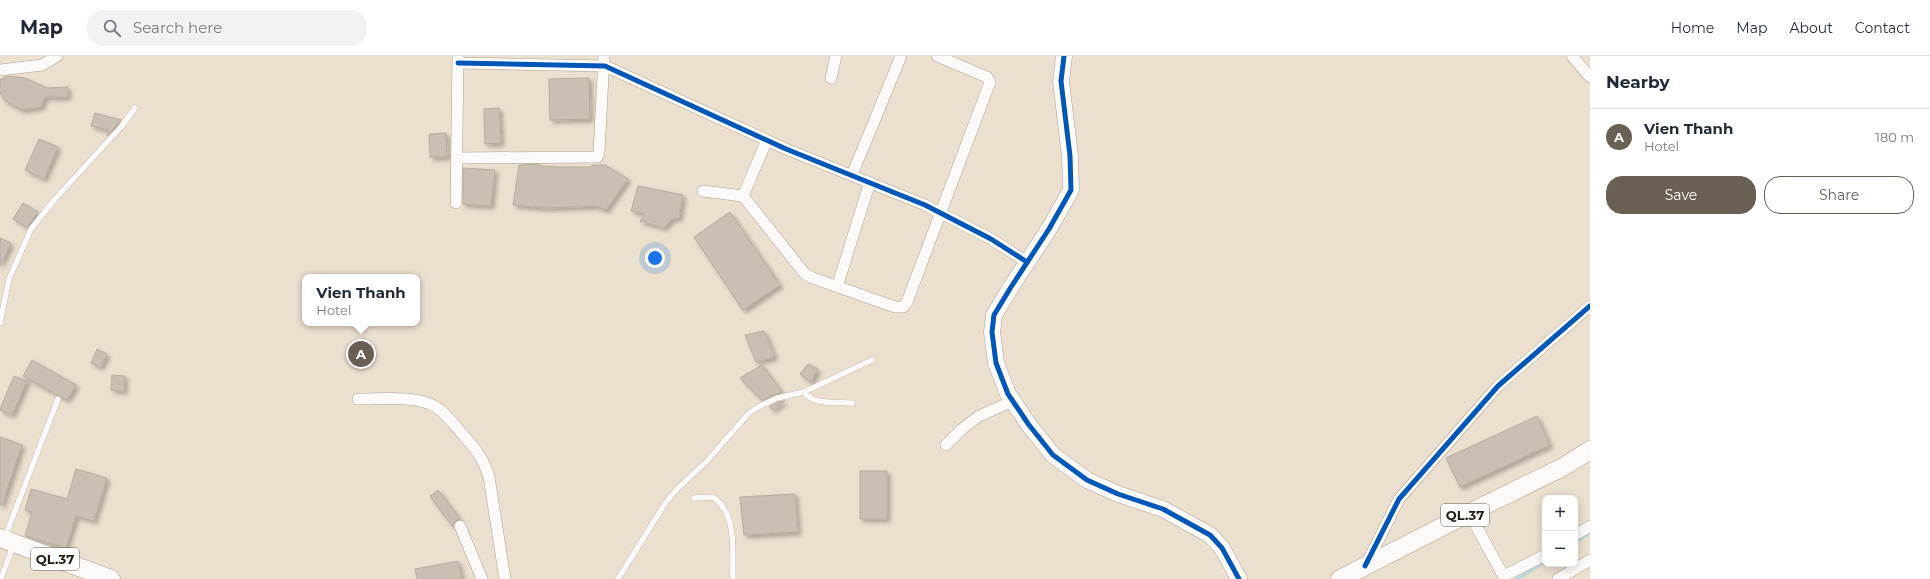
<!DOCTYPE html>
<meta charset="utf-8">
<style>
body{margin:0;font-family:Montserrat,sans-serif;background:#f2f2f3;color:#1f2937}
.controls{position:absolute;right:12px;bottom:12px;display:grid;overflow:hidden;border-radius:8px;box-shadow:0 2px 10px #0003}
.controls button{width:36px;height:36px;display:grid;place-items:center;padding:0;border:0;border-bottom:1px solid #e0e1e3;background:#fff;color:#1f2937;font:20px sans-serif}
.you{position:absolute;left:655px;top:202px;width:14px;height:14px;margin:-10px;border:3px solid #fff;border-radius:50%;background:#1a73e8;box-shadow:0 0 0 6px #1a73e833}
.badge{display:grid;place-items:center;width:26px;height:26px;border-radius:50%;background:#686052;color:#fff;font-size:13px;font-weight:700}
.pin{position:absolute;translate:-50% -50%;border:2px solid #fff;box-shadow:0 1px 4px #0006}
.popup{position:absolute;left:302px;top:218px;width:118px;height:52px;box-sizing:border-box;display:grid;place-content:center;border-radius:8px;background:#fff;filter:drop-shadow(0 1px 3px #0005);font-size:13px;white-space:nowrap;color:#747a83}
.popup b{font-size:15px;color:#1f2937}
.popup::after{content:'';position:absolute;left:50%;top:100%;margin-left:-8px;border:8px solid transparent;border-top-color:#fff}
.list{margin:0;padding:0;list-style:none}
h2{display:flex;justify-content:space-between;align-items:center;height:52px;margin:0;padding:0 16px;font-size:17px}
h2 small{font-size:13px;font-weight:400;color:#747a83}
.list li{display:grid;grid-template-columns:26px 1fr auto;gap:12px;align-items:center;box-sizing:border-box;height:56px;padding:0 16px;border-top:1px solid #e0e1e3}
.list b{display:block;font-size:15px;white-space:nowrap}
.list p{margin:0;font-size:13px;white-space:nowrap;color:#747a83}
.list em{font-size:13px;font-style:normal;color:#747a83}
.actions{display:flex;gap:8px;padding:12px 16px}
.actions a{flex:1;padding:9px 0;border:1px solid #686052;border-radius:16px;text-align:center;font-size:14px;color:#686052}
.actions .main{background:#686052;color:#fff}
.icon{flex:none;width:22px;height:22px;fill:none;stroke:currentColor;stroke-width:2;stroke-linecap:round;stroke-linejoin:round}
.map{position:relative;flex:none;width:1590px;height:523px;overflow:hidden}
header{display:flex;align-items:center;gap:24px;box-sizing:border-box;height:56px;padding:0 20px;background:#fff;border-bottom:1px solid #e0e1e3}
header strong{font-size:19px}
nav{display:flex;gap:22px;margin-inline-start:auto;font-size:14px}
.search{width:280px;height:36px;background:#f2f2f3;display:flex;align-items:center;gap:10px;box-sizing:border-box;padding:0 14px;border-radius:16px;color:#747a83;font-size:15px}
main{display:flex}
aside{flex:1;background:#fff}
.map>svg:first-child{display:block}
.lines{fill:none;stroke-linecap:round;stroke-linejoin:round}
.stream{stroke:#bcd7d7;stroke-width:3.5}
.building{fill:#c9c0b3;stroke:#b5ac9f;filter:url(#shadow)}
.lane-casing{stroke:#aba295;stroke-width:6}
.street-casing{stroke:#aba295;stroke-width:12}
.secondary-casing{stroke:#aba295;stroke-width:17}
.primary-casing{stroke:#aba295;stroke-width:19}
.lane{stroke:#fcfaf8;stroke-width:5.5}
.street{stroke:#fcfaf8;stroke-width:11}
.secondary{stroke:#fcfaf8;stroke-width:16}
.primary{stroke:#fcfaf8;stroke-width:18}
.cycleway-casing{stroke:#fff;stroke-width:8}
.cycleway{stroke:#0057b8;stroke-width:5}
.labels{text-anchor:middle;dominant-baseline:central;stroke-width:3;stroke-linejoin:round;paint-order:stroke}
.shield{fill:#fff;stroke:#645f57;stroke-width:1}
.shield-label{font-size:13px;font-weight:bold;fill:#221b0f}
</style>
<header>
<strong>Map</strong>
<div class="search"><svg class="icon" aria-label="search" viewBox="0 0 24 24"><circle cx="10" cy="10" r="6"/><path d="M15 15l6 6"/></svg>Search here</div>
<nav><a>Home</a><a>Map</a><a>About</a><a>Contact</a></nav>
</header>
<main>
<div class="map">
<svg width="1590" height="523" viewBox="0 0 1590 523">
<defs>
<filter id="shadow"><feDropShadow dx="3" dy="3" stdDeviation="2" flood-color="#0004"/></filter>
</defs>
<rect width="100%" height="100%" fill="#ebdfce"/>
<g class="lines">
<path class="stream" d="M1575,487L1590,477
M1517,523L1545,506"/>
</g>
<path class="building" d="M7,20L25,22L47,32L68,31V41H45L41,51L22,54L4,44L0,36V24Z
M589,22L590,63L550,64L549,23Z
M499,52L501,87L485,88L484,53Z
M95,57L121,64L107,80L109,74L91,70Z
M446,77L447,101H430L429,78Z
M39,83L58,91L44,123L25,114Z
M539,108V110L559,111H592V109H605L628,123L606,154L595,150L547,152L513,149L519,109Z
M463,112L495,114L491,150L463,148Z
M638,130L683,139L679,162L672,163L664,172L640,165L645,158L631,155Z
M23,147L38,156L27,171L13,163Z
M730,156L780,229L743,254L694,181Z
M0,182L11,187L0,210Z
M764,275L775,301L756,306L745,279Z
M97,293L107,298L101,311L91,307Z
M32,304L76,329L67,344L23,320Z
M808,308L818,313L811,326L800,318Z
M762,309L782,336L762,344L740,322Z
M112,319L125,320L124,335L111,334Z
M14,320L27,325L12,359L0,354V353Z
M785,345L773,354L769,351L778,346Z
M1537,360L1550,389L1460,431L1446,402Z
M0,381L22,389L2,449H0Z
M76,413L107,422L94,465L76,460L66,492L25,480L32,456L25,454L31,433L67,443Z
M860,415H887V463H860Z
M438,434L460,463L455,465L452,470L430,440Z
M795,438L798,476L744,479L740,441Z
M458,505L462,523H417L415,513Z"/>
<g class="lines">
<defs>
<path id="lane" d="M0,267L9,223L31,173L55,143L121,71L135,52
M804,336C812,349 838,346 853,347
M694,442L713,441C738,459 732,496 733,523
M5,481L58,343
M1,523L13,490
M618,523L666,446L678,432L706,406L749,357L758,351L777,342L804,336L872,304"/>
<path id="street" d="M1572,0L1590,21
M458,7L605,10L786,93L925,149L991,183L1027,206
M0,14L42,9L57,0
M831,22L836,0
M457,102L597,101L599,97L604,0
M852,119L901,0
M703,135L743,140L805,218L813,222L895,251H903L907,246L990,26L987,21L937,0
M743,140L767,84
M456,147L458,1
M837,231L870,126
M358,343C381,343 417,339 436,351C447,358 455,370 464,380C476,393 484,404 489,421L505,523
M946,389L962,373L979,360L1013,345
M1469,457L1505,523
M460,470L482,523
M1575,479L1590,470
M1366,509L1399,443L1498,330L1590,250
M1504,520L1545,499
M1558,523L1590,504"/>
<path id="secondary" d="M1064,0L1061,25L1070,100L1071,134L1049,173L1011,231L994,259L992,276L996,307L1008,338L1029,369L1053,399L1087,424L1118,438L1163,453L1210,479L1222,492L1239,523"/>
<path id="primary" d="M0,482L111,523
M1340,523L1469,457L1563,411L1590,394"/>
</defs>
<use href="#lane" class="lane-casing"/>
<use href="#street" class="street-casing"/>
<use href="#secondary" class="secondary-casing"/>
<use href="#primary" class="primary-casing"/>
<use href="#lane" class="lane"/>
<use href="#street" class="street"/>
<use href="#secondary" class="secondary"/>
<use href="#primary" class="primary"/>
<defs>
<path id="cycleway" d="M1064,0L1061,25L1070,100L1071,134L1049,173L1011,231L994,259L992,276L996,307L1008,338L1029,369L1053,399L1087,424L1118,438L1163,453L1210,479L1222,492L1239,523
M458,7L605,10L786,93L925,149L991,183L1027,206
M1365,510L1399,443L1498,330L1590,250"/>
</defs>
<use href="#cycleway" class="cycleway-casing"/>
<use href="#cycleway" class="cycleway"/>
</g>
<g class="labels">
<g class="shield">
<rect x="1441" y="448" width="48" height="22" rx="3"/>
<rect x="31" y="492" width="48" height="22" rx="3"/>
</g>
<g class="shield-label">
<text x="1465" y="459">QL.37</text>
<text x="55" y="503">QL.37</text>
</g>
</g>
</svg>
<div class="controls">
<button>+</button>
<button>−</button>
</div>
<div class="you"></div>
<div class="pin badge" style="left:361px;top:298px">A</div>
<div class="popup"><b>Vien Thanh</b>Hotel</div>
</div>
<aside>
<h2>Nearby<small></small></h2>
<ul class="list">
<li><span class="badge">A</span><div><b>Vien Thanh</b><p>Hotel</p></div><em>180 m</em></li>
</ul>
<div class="actions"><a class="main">Save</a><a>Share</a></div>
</aside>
</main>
